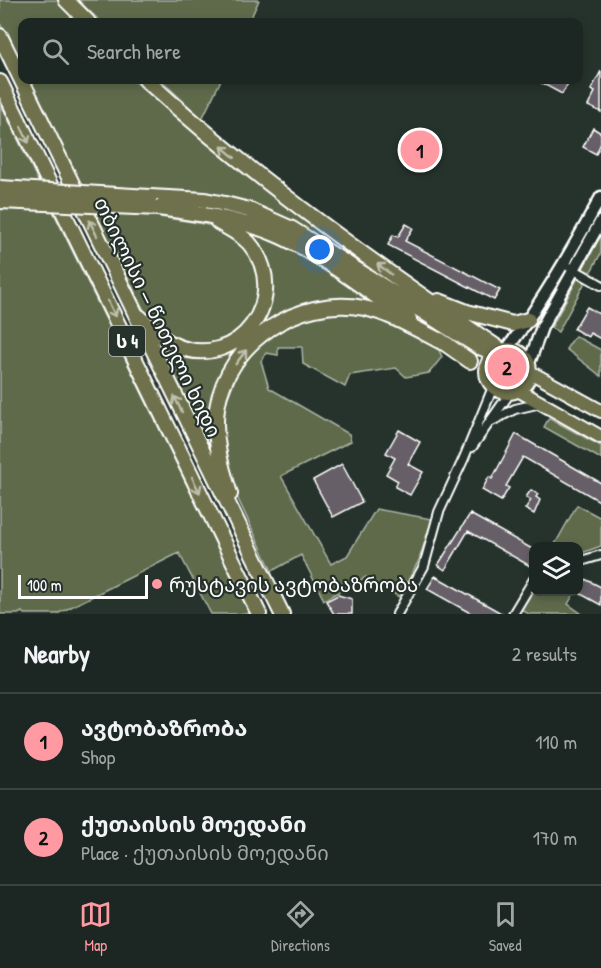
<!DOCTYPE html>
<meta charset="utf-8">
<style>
body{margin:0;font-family:"Patrick Hand","Noto Sans Georgian",sans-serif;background:#252e2a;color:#f1f3f6}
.controls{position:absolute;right:18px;bottom:18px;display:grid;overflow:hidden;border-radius:12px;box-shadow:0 3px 9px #0003}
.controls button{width:54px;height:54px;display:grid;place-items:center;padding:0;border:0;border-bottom:2px solid #3a4340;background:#1c2622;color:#f1f3f6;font:30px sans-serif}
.scale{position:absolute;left:18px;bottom:15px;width:130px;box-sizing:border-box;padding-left:6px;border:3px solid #fff;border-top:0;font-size:16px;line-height:21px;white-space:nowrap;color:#fff;-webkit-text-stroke:4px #26332d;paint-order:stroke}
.you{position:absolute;left:320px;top:250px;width:21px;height:21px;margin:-15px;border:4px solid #fff;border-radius:50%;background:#1a73e8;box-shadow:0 0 0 9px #1a73e833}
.badge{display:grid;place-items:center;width:39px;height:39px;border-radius:50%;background:#ff9aa2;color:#111;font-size:20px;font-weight:700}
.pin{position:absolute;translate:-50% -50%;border:3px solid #fff;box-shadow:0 2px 6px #0006}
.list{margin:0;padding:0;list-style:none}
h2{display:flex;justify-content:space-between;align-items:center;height:78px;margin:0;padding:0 24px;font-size:26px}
h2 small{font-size:20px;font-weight:400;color:#a0a5a5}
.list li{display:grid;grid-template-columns:39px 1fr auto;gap:18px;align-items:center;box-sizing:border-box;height:96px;padding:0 24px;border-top:2px solid #3a4340}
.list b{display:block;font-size:22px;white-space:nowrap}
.list p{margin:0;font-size:20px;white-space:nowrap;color:#a0a5a5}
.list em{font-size:20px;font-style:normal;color:#a0a5a5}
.icon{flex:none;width:33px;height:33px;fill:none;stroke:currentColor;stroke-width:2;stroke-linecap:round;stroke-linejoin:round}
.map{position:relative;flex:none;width:601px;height:614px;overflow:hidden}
.search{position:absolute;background:#1c2622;box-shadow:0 3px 9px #0003;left:18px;right:18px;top:18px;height:66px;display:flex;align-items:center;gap:15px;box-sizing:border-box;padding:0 21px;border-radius:12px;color:#a0a5a5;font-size:22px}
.sheet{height:270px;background:#1c2622}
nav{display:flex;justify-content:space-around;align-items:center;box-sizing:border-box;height:84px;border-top:2px solid #3a4340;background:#1c2622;font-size:16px;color:#a0a5a5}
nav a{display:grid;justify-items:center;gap:3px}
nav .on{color:#ff9aa2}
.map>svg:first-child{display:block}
.green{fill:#5e6b4c;stroke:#aeb5a6;stroke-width:1.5}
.building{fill:#665f67;stroke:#fff;stroke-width:1.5}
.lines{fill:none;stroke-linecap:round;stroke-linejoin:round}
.street-casing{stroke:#fff;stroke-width:12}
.secondary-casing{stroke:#fff;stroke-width:15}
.primary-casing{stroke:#fff;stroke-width:16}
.highway-casing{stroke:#fff;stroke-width:18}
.street{stroke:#26332d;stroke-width:8}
.secondary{stroke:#26332d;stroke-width:10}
.primary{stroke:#6e714b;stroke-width:12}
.highway{stroke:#6e714b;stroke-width:14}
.highway-bridge-casing{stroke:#fff;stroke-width:18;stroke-linecap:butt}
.highway-bridge{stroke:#6e714b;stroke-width:14}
.oneway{stroke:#bebfae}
.poi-dot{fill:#ff9aa2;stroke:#26332d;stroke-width:2}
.labels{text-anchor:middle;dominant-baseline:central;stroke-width:4.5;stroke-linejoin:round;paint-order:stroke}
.shield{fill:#26332d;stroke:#bec2c0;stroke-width:1.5}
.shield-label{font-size:18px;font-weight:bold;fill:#fff}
.street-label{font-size:20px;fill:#fff;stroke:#26332d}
.poi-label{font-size:20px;fill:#fff;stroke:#26332d;text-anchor:start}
</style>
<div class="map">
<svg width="601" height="614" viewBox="0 0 601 614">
<rect width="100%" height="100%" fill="#26332d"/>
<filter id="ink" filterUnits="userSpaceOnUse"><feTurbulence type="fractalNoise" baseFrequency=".0167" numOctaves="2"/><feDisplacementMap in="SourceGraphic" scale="12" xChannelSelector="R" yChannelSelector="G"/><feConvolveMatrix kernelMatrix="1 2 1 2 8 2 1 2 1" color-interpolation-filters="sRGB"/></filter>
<g filter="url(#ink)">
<path class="green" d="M0,0H59L80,22H22V68L0,23Z
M78,0H259L249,22H101Z
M28,80H133L245,175L381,279L295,227L152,193L160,217C182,221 219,223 236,237C248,248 264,279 261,295C261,299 257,304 255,308C242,336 214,352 183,344C172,341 159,327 149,320Z
M161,80H221L202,119Z
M0,103L250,614H211L179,553L57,614H24L22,612L18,614H0Z
M237,228L269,237L386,307L356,303L277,320L223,377L214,461L155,339L184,355L210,356L231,351L246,342L264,321L271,301V276L257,248Z
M601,235V253L558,332L551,328Z
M341,313L373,316L404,329L439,350L442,357L429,373L406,377L396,368L350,375L345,387L303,364L302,347H278V355L266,353L261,361L269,388L349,434L351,441L281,476L331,564L347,556L376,509L432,519L419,560L399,597L366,577L324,600L301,555L272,571L230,482L222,433L226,402L238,372L255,349L282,330L307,318Z
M575,336L601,350V376L566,349Z
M501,360C512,360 524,366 525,378L522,382C510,388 496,379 495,366Z
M549,418L601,446V459L544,427Z
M577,505L601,518V546L579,554L578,546H554Z
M533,587L534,592H575L568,604L582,614H529L520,609Z"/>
<path class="building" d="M601,71V112L588,106L595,92L591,90Z
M536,80H570L562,94Z
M593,128L601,133V143L596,154L583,147Z
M406,224L413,228L405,241L500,290L494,300L388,245L393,235L398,237Z
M587,307L601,315V339L590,333L588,337L574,329Z
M399,430L420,442L408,464L423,472L410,495L395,487L398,481L386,474L395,458L386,453Z
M516,434L601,483V502L523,457L506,486L509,488L501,501L482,490L489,477L492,479Z
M342,464L362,502L333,517L313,480Z
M531,490L538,494L536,497L540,500L534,514L525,509L531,500L526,497Z
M470,514L534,550V561L530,566L468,531L445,570L438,565Z
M435,576L503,614H472L427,589Z
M579,576L601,587V605L579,593Z
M338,595L352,599V614H334L326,601Z"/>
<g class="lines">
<defs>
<path id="street" d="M564,264L601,285
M492,421L515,409L541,403
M472,447L510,393
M578,562L601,555
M397,614L424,566L439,512L464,458L493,387
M513,614L534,579"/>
<path id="secondary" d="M507,349C543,301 572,250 601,197
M529,363L542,327L601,221"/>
<path id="primary" d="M486 371a22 22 0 1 1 44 0a22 22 0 1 1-44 0Z
M530,372L601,411
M518,390L601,437"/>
<path id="highway" d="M66,0L88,22
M0,36L282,614
M146,80C256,180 378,267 501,350
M0,82L259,614
M150,197L205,200L225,204L249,210L292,229L479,347L495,353
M158,208C200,214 243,219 282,237C327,258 368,292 409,319
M439,301L467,312L513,324L528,320
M138,316C150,326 161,339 174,345C238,374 294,296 249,243C241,234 228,228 218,222
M440,340L470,361
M230,494C221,466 213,438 217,408C227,342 299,295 364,308C393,314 421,332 448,345"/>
</defs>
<use href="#street" class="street-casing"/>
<use href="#secondary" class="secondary-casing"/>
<use href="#primary" class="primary-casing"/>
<use href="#highway" class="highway-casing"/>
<use href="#street" class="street"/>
<use href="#secondary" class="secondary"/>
<use href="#primary" class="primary"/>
<use href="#highway" class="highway"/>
<defs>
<path id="highway-bridge" d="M0,188L150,197
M0,201L158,208"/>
</defs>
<use href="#highway-bridge" class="highway-bridge-casing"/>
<use href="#highway-bridge" class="highway-bridge"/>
</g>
<defs><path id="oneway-shaft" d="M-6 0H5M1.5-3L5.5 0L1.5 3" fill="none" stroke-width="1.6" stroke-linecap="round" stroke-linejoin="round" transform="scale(1.5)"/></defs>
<g class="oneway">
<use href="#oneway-shaft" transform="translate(25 135) rotate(65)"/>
<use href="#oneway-shaft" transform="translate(228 152) rotate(-140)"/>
<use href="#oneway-shaft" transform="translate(93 228) rotate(-116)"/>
<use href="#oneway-shaft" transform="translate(384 269) rotate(-143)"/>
<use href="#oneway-shaft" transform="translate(112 309) rotate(64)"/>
<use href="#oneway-shaft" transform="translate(241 357) rotate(-53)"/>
<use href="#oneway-shaft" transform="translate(178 404) rotate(-116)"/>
<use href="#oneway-shaft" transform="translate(196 485) rotate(64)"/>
</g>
</g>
<circle class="poi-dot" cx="157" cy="584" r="6"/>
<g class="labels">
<rect class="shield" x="109" y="326" width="36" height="30" rx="4.5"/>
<g class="shield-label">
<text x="127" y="341">ს 4</text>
</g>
<g class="street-label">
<text transform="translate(158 317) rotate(64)">თბილისი — წითელი ხიდი</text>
</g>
<g class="poi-label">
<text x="169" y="584">რუსტავის ავტობაზრობა</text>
</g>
</g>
</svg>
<div class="controls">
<button><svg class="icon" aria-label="layers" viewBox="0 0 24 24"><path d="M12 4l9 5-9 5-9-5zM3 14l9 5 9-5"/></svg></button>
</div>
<div class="scale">100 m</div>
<div class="you"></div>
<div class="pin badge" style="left:420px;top:150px">1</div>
<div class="pin badge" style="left:507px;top:367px">2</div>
<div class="search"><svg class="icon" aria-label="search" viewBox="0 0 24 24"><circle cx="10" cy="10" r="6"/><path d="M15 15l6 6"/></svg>Search here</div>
</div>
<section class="sheet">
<h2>Nearby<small>2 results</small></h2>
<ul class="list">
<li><span class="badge">1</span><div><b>ავტობაზრობა</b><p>Shop</p></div><em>110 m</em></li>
<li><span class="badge">2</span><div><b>ქუთაისის მოედანი</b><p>Place · ქუთაისის მოედანი</p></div><em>170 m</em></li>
</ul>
</section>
<nav>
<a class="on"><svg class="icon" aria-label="map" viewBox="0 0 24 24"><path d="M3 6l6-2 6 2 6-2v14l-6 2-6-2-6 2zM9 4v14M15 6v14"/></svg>Map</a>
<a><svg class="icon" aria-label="directions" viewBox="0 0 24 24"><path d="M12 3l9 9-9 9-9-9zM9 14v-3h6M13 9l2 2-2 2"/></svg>Directions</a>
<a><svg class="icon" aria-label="saved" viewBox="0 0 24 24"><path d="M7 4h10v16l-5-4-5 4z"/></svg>Saved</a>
</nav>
